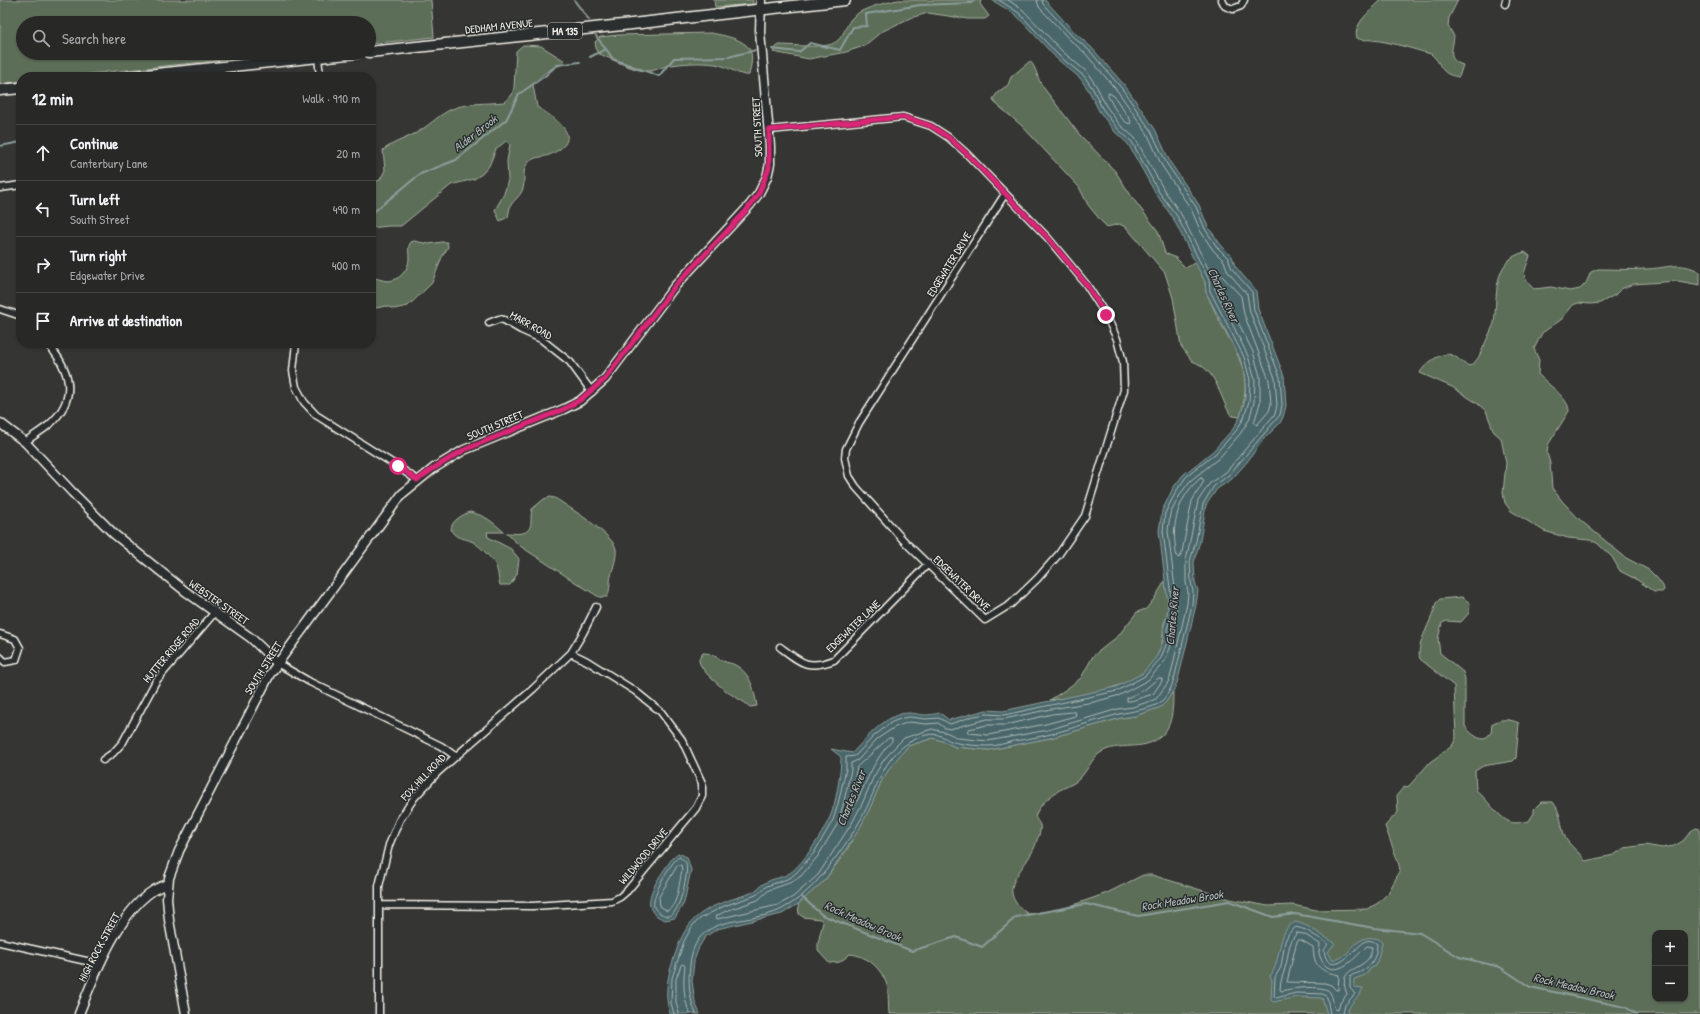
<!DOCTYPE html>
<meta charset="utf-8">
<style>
body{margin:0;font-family:"Patrick Hand",sans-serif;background:#343433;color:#f1f3f6}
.controls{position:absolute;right:12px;bottom:12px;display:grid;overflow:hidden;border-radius:8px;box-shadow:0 1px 3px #0004}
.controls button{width:36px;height:36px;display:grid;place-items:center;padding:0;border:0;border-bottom:1px solid #444;background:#282827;color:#f1f3f6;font:20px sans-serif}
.stop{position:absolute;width:12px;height:12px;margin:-9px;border:3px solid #db2777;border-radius:50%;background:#fff}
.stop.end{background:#db2777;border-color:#fff;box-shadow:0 1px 4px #0008}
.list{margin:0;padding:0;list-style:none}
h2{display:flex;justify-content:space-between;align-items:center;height:52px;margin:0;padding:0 16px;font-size:17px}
h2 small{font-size:13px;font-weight:400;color:#a5a6a7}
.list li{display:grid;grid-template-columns:26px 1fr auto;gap:12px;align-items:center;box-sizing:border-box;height:56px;padding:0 16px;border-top:1px solid #444}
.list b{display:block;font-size:15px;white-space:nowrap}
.list p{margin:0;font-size:13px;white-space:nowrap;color:#a5a6a7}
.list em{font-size:13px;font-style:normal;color:#a5a6a7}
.icon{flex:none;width:22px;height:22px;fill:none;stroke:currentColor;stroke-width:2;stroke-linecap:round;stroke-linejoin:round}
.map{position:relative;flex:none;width:1700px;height:1014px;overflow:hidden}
.search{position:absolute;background:#282827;box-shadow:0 1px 3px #0004;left:16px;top:16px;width:360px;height:44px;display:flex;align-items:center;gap:10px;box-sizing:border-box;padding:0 14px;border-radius:22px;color:#a5a6a7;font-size:15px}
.panel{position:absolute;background:#282827;box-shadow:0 1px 3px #0004;left:16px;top:72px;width:360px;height:276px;border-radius:16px}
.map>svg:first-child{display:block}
.green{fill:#5b6e58;stroke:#a8b0a0;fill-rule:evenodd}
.water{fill:#48666a;stroke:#8d9e9c}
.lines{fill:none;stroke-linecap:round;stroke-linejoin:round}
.shore{stroke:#afb9b6;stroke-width:1}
.stream{stroke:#8d9e9c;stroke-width:2}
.minor-casing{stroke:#f4f1e8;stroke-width:9}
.tertiary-casing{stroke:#f4f1e8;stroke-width:11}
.primary-casing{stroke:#f4f1e8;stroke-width:13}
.minor{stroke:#2a2d2e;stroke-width:6}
.tertiary{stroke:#2a2d2e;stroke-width:8}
.primary{stroke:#2a2d2e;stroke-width:10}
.route{stroke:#db2777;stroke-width:5}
.labels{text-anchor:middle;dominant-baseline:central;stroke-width:3;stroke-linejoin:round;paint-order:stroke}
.shield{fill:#2a2d2e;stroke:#b7b6b0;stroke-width:1}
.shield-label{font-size:10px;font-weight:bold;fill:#f4f1e8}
.street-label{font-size:11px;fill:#f4f1e8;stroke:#2a2d2e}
.water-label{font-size:12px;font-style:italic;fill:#afb9b6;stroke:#2a2d2e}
</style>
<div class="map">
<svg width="1700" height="1014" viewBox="0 0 1700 1014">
<rect width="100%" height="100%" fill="#353634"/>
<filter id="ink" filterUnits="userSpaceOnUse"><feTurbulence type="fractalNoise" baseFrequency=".025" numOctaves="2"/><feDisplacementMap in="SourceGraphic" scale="8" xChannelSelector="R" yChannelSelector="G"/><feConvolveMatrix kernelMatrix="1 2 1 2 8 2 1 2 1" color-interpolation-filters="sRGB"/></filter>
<g filter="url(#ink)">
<path class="green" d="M0,0H431L434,37L369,44V23H23V53H287L61,77H21V81L0,84Z
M714,0H753V4L715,7Z
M898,0H981L980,4L989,16L985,19H968L928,13L910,18L881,32L864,46L846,52L809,59L773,52L774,49L779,45C791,45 822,48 832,44C845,39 845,23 854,16C865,7 885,3 898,0Z
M1381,0H1458L1449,18L1448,26L1454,36C1453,49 1446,60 1463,65L1459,77C1438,74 1444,65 1431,54C1412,49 1392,42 1372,40C1367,39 1362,41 1357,38C1352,24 1373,9 1381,0Z
M710,33C722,35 748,39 751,53C753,60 750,69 749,75C741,77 726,65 715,64C700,62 681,63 666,66C660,68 652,72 645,71C632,70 610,58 597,53L595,42L600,37L618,35Z
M523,45L541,46L565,61C562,66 556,66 551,69C544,73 538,79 533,85L537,107C557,119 587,139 549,155C542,158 535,156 529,162C520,170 527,181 522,191C520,196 514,200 511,205C509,209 509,213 508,217L500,221L495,210L504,194L508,180L507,161L510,144L506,141L496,149L489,166L482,174L474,179L451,185L401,226H388L371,228V183L380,180L385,170L383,150C395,141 409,138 421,130C432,123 440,114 452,109C469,102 487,104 504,102L512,95L514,88L516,51Z
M1030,61C1037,68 1037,79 1043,87L1079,134L1115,171L1134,200L1158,231L1165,253L1176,258L1186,268L1196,262L1205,282L1206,292C1212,305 1218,319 1225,331C1243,362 1251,381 1240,417L1233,416L1230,414C1218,393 1217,370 1192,361L1181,346L1173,298L1165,273L1126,227L1119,224L1107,227L1101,221L1088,205L1079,187L1021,125L995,103L993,99L998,92L1008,85L1011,77Z
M414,241L429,244L442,242H447L448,247L442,257L432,283L408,306L394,309L386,306L371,309V277C376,278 381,280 387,281C399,281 409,270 409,258C409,252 407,247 411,242Z
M1525,252L1530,256C1525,272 1519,275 1534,289L1551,287L1570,291L1580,289L1586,283L1591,272L1598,269C1614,269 1629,270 1645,269C1666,269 1680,260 1700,272V285L1678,281L1633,284L1621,289L1615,295L1600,303L1591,304L1578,303L1573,305L1562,319L1542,333L1534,349L1539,360L1538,374C1547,384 1569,398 1569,411L1548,445L1547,453L1550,463L1552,488L1563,502L1579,519L1626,558L1649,570L1657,578L1663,586L1664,590L1662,592H1654L1639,581L1620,571L1612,557L1597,543L1590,540L1568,538L1544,531L1511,511L1505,503L1503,493L1506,463L1501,438L1494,432L1486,411L1477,403L1452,387L1420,373C1424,364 1444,349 1454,356C1460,359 1462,364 1470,366C1478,361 1480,354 1484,346C1486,340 1493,327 1494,323C1498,297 1491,260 1525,252Z
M550,497L555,498C567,506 614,535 616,549C617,558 613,567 611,576C609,583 611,589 607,597H599L575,582L520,546L506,533C516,533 530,537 531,522C531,518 531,514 532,509L544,499Z
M470,512C488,517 490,520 504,532H487L488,537L511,549L519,559L517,574L510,585H500C498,578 498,566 493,561C488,555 480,546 473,542C468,539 463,539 458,537C441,528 460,515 470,512Z
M1165,581C1167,592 1169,603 1167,615C1167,618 1165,620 1164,623C1163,636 1163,644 1157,656C1142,688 1081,696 1050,700L1065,690L1081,678L1093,656L1118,636L1137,612L1146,609L1154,599Z
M1462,597L1470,603L1469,613L1461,622L1447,621L1442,623L1438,639L1440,653L1463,672L1465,679V726C1469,732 1477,739 1484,739L1491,733L1492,724C1500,718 1510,719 1519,723L1516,758L1513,761L1483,766L1475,771L1476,790C1486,798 1499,818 1510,822C1516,824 1523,822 1529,821L1534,813V809L1541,802H1553C1562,814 1560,824 1565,837C1570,847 1580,852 1585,861L1614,855L1624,848L1645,845L1662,848L1674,846L1683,841L1691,831L1696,828L1700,829V1014H889C888,1005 889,994 887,985C881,968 868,956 850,954L840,962L829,963L818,951V943L823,922L820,919L803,917L799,914L798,904L825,880L846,851L870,808L881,782L891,765L908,746L933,738L945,742L955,747L989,750L1050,738L1121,718L1135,716L1161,707L1173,692C1173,707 1173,727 1160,737C1143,752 1118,741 1100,753C1091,759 1087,772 1079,779C1073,785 1065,787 1058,791C1050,796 1041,804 1037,812C1033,818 1038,820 1040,825C1041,830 1039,836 1037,840C1030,869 990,887 1028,914L1062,909L1107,893L1143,875H1152L1230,899L1268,906L1293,905L1316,910L1367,909L1378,903L1388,893L1400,871L1399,865L1385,826L1398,812L1397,795L1403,788L1409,786L1430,762L1452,746L1456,738L1454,686L1420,659C1415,644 1433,620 1436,603L1440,599ZM1655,933H1685V999H1655Z
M703,653C712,653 716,657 723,661C727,663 732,663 735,665C751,673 754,690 757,706L750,707C744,701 736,698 729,693C721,687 698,669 699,659Z"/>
<path class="water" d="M992,0H1045L1076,34L1091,47L1126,87L1155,129L1170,162L1199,205L1208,227L1221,245L1232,256L1235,266L1256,291L1258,309L1284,376L1286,406L1283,417L1280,423L1263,440L1247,462L1232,479L1217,489L1206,505L1200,541L1194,562L1195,582L1198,591L1196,605L1178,680L1175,688L1166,702L1161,707L1135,716L1121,718L1050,738L989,750L955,747L945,742L933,738L908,746L891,766L881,782L870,808L860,828L825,880L798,904L782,914L717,929L705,937L699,947L694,961L692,981L695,1002L700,1014H670C664,996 667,978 673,961C683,929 691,914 724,902C734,898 744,896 753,892C757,890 760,885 765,883C772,878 783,878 790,873C804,863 822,834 829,819C836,806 841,771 841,757L831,749L852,753C867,738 886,713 909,713C915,713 920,715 925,715C930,715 935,714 940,713L949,720L986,710L1003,711L1116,687L1143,673L1157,656L1164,639L1163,629L1167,616L1168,604L1159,531L1162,511L1173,488L1183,475L1213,451L1233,429L1240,417L1245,400L1246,380L1240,358L1206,292L1205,282L1173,218L1156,194L1128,144L1114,131L1099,111L1089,91L1080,78L1057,59L1017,16Z
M678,853L687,857L691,870L684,903L675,918L665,920C661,918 655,916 652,911C642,897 665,869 673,857Z
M1296,922L1307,926L1335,943L1328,952L1332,959C1351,962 1352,931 1379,939L1382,943L1376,966L1371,968L1365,975L1354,979V987L1363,988C1359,999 1349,1002 1347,1014H1327L1322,998L1297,997L1273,1002L1271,1000L1272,980L1270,976C1282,963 1276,928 1296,922Z"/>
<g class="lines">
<path class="shore" d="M1008,0L1023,10L1063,52L1087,72L1097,87L1106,106L1120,125L1135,138L1164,190L1181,214L1213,278L1215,289L1248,356L1255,380L1254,402L1249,420L1240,434L1219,458L1190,481L1181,493L1170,514L1168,531L1177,605L1176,618L1173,629V640L1165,661L1148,680L1120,695L1094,702L1051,709L1004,719H987L950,729L945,728L938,723L926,724L909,722L895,727L877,739L858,760L851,763V770L843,805L838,823L818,856L801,876L792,882L769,890L758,900L726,911L716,916L717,919L778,905L793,897L818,875L852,823L862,804L873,778L883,761L894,748L904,738L932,729L948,733L958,738L988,741L1048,730L1118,709L1133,707L1156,699L1167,684L1170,678L1187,604L1188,592L1186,582V561L1198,501L1210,483L1226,472L1275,414L1277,405L1275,378L1250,312L1247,294L1228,272L1224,261L1213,250L1201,232L1191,209L1162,166L1147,133L1119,93L1085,53L1070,40L1039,7L1037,0
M1109,93L1114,96L1131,121L1130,124C1121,122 1112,104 1108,96Z
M1221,275L1241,296L1244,314L1269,380L1271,404L1269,411L1257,425L1254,423L1260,403V376L1253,352L1221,288L1219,276Z
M1201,478L1203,479L1204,481L1192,501L1182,552L1180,557L1178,558C1175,554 1176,548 1175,543C1172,520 1181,493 1201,478Z
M1159,678L1162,679V681L1153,694L1131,701H1127V698L1144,690Z
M1074,712L1076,713L1075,716L1046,724L988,735L969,733L967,731L969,729L987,725H1006L1052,714Z
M889,738H892V741C872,761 865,787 852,811L849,812L848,810L857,767Z
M679,857C682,859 685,860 686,863C689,873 680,908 672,915C670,916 669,916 666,916C662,914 656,912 654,907C651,897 670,862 679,857Z
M678,865H681L682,870C679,881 679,905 667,911L660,906L659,897Z
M1297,933L1304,934L1320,944C1320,947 1319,950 1319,953C1320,958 1323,964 1327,967C1342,975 1357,955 1367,946L1372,947C1371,974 1334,962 1347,994L1340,1003L1338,1010L1335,1009C1333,1004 1333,996 1329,991C1322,985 1291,988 1282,991L1280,990C1280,981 1283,976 1285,968C1289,956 1287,943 1297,933Z
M1298,940H1301L1313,947C1314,967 1320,971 1339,975L1338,990H1336L1331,985L1325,983L1287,982L1296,945Z
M674,1014L671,1003L672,978L684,941L693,925L701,918L724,906L756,895L767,886L790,878L797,872L814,853L833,820L838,804L846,769V757L855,756L874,736L892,722L903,718L910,717L926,719L939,718L950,724L974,716L987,714L1004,715L1117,691L1145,676L1161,658L1168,639L1167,629L1171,617L1172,605L1163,531L1165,513L1177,490L1186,477L1215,454L1236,431L1244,418L1249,401L1250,380L1244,357L1210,291L1209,280L1177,216L1159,192L1132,142L1117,128L1102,108L1093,89L1084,76L1059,56L1019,13L999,0
M679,1014L676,1002V979L681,965L683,964L685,966C683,982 683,998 690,1014
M696,1014C689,998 688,982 690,965C695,910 748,927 782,909C807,896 825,873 841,850C851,837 860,822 867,807C881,776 888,748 923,736C941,730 944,741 958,743C967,745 979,746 988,746C997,746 1006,743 1014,741C1027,739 1039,737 1051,734C1074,728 1096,720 1119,714C1132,711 1146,710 1158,704C1166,699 1172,687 1174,679L1192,605L1193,592L1191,582L1190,561L1196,541L1203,504L1214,486L1229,475L1280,415L1282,405L1280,377L1254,310L1252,292L1232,269L1228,258L1217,247L1205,229L1196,207L1167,164L1151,131L1123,90L1089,50L1073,37L1043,4L1042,0
M1330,1014L1327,997L1323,994L1296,993L1276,998L1274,997L1275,977L1281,967L1285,941L1289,933L1296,927L1306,930L1327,943C1328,947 1325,947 1324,951C1324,953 1326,958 1327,960C1338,974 1357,945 1366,941C1370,940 1374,941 1377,944C1377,955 1372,966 1362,971C1358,974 1354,973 1350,977V988L1355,994L1345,1005L1343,1014"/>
<path class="stream" d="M574,0L589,20
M596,36L605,48
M772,49L799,52L810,43L840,50L853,27L867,26L866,14L920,5L971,3L975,0
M590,57L606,49L613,59L659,76L674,58L728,57L756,50
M0,146L21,142
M371,214L420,174L456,160L506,120L519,94L545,76L557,65L580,62
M802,897L822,915L912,951L956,937L982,947L1016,917L1086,904L1138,916L1229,901L1273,917L1295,914L1374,928L1420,933L1459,957L1500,967L1530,987L1625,1007L1637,1014"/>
<defs>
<path id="minor" d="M1222,0L1225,6L1233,9L1241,6L1244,0
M1505,4L1506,0
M318,57L320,77
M769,130L903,117L931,126L948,137L966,153L1048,238L1086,284L1106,315L1117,339L1123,362L1124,390L1085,516L1059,554L1037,579L1011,604L985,620L906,543L856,487L849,476L845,458L846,449L859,423L1005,194
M0,188L21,185
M0,309L21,316
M489,323L499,319L504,320L521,330L541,339L570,362L592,392
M296,343L293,371L296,387L304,402L316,415L397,466L417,480
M25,442C33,436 43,430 50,424C79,397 70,369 47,343
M0,634L15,639L20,648L16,660L5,662L0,657
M780,647C801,663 808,670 834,660L928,564
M277,663L310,682L441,746L455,756
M103,760L113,753L123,742L156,681L215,612
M380,905L533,906L612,901L620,897L627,891L696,808L702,796V783L682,740L661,712L635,691L587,661L571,653
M0,942L100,964
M379,1014V886L389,845L399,821L414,798L438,772L533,689L571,653L583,633L596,607"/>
<path id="tertiary" d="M0,423L25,442L72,492L114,534L185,591L251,638L277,663
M79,1014C94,976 124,895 168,884
M186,1014L169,920L167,898L169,878L179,851L270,674L402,494L434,468L464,450L564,409L580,401L605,379L675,286L750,205L759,193L767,177L770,164V146L760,32L761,0"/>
<path id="primary" d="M369,52L641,23L845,0
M128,77L357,53
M0,90L21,88"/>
</defs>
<use href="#minor" class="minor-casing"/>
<use href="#tertiary" class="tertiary-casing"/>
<use href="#primary" class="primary-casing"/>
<use href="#minor" class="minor"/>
<use href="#tertiary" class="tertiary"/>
<use href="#primary" class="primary"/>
</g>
</g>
<g class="lines" filter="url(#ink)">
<path class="route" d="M398,466L417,480L434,468L464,450L564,409L580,400L605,379L675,286L746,211L759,193L769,168V130L903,117L931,126L948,137L966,153L1048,238L1086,284L1106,315"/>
</g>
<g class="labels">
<rect class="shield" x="548" y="23" width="34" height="16" rx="3"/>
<g class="shield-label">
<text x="565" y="31">MA 135</text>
</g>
<g class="street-label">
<text transform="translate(499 26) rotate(-6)">DEDHAM AVENUE</text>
<text transform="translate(757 127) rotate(-93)">SOUTH STREET</text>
<text transform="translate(949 264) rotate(-58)">EDGEWATER DRIVE</text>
<text transform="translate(531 325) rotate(29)">MARR ROAD</text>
<text transform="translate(495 425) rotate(-23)">SOUTH STREET</text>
<text transform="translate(962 583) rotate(44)">EDGEWATER DRIVE</text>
<text transform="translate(219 602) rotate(35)">WEBSTER STREET</text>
<text transform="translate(853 626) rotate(-44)">EDGEWATER LANE</text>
<text transform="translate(171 650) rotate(-50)">HUTTER RIDGE ROAD</text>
<text transform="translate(263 668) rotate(-58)">SOUTH STREET</text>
<text transform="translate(423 777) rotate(-47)">FOX HILL ROAD</text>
<text transform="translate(643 856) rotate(-50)">WILDWOOD DRIVE</text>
<text transform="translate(99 947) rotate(-62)">HIGH ROCK STREET</text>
</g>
<g class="water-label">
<text transform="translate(475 133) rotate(-38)">Alder Brook</text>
<text transform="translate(1224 295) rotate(65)">Charles River</text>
<text transform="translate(1172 616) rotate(-85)">Charles River</text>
<text transform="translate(851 798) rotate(-68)">Charles River</text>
<text transform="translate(1182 900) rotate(-9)">Rock Meadow Brook</text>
<text transform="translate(863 921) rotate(24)">Rock Meadow Brook</text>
<text transform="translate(1574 986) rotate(13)">Rock Meadow Brook</text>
</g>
</g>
</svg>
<div class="controls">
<button>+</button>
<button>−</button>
</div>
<div class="stop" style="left:398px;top:466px"></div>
<div class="stop end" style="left:1106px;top:315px"></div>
<div class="search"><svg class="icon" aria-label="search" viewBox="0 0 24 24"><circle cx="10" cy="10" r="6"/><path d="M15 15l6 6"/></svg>Search here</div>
<section class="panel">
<h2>12 min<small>Walk · 910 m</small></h2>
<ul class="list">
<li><svg class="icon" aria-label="ahead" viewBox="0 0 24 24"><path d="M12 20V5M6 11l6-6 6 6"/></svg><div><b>Continue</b><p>Canterbury Lane</p></div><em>20 m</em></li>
<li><svg class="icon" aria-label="left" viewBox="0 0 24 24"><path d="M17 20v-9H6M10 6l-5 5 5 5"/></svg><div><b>Turn left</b><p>South Street</p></div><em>490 m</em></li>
<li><svg class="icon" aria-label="right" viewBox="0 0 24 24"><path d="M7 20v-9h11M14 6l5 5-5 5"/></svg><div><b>Turn right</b><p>Edgewater Drive</p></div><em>400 m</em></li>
<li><svg class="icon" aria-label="arrive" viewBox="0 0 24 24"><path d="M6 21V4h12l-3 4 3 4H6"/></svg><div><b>Arrive at destination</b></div></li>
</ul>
</section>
</div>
